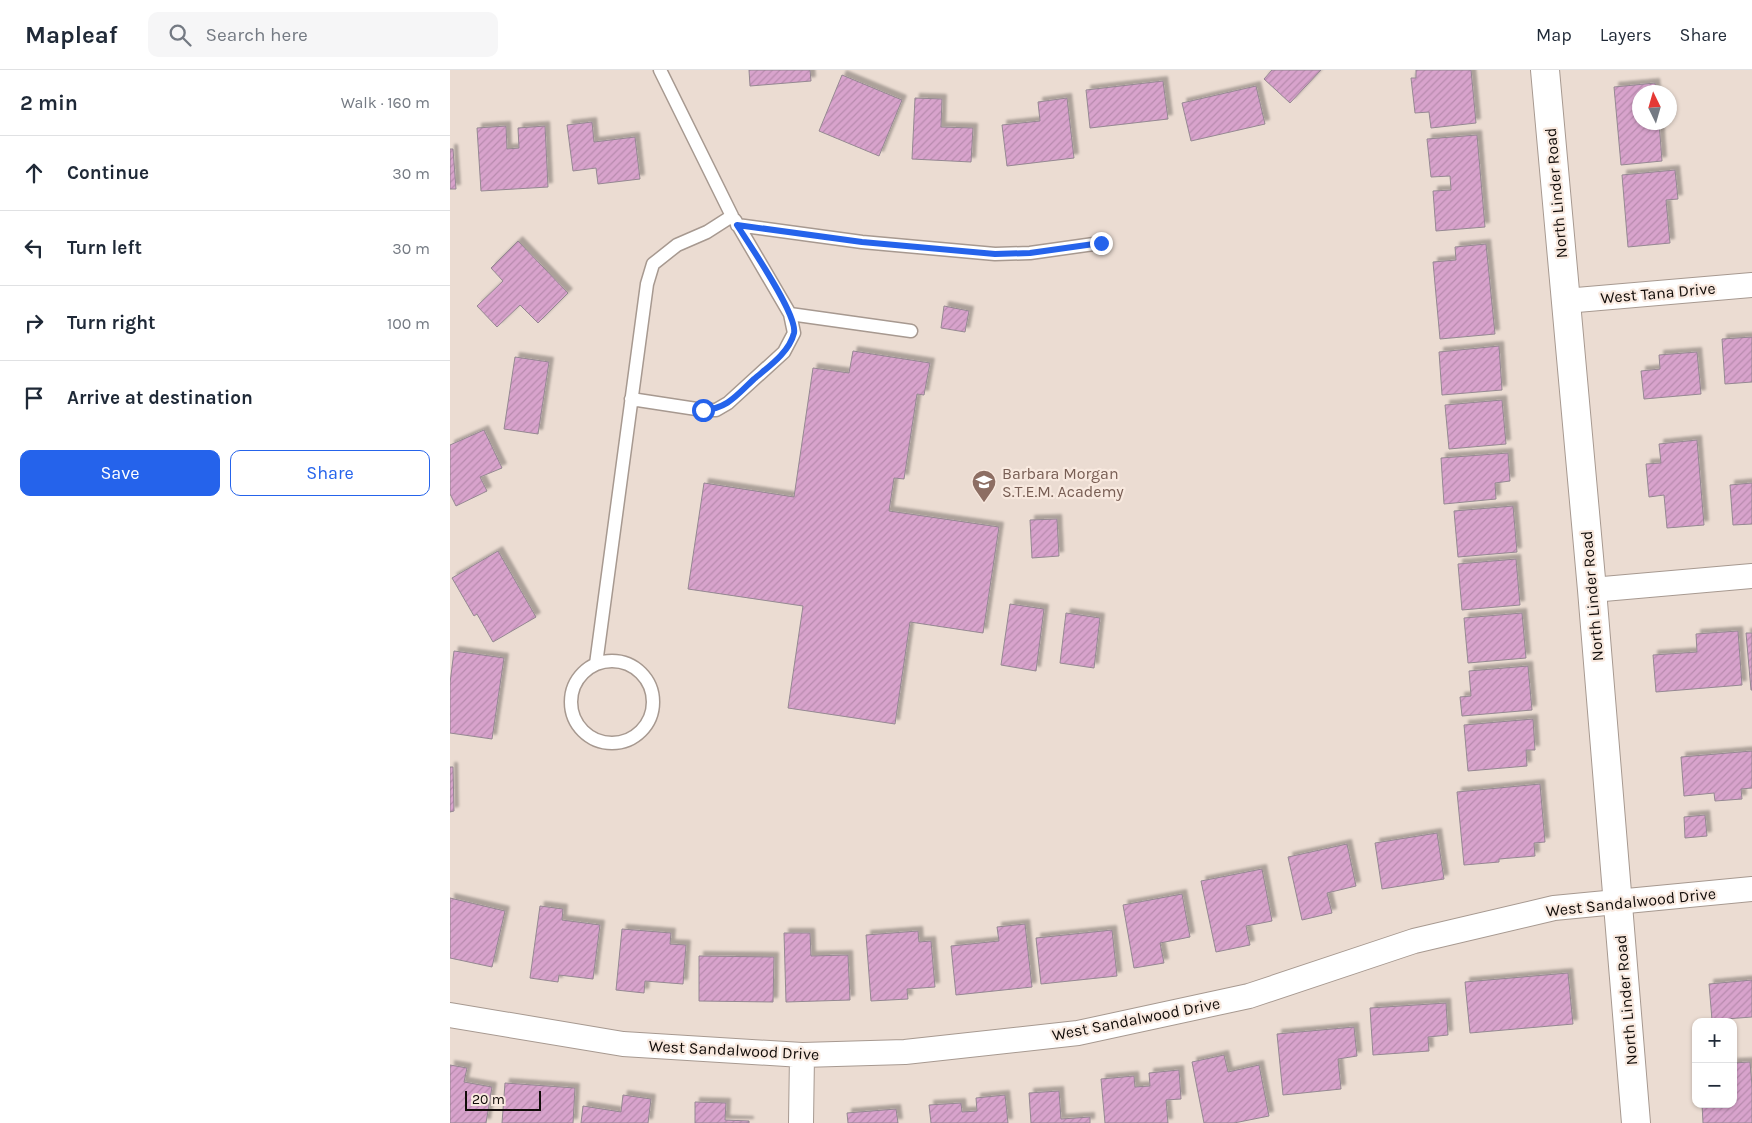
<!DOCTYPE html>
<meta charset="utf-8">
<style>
body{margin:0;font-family:Karla,sans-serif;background:#f6f6f7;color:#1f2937}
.controls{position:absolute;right:15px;bottom:15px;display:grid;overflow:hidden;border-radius:10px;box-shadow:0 1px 4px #0004}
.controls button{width:45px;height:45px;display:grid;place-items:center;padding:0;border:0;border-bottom:1px solid #e0e1e3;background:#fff;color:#1f2937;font:25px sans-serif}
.compass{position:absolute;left:1182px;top:15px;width:45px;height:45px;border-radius:50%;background:#fff;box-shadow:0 1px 4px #0004;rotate:355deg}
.scale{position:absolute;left:15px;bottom:12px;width:76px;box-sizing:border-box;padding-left:5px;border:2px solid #110c09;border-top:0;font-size:14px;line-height:18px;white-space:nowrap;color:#110c09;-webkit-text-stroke:4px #f8e9df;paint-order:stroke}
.stop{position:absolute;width:15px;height:15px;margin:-11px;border:4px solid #2563eb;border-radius:50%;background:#fff}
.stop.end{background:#2563eb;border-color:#fff;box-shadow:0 1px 5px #0008}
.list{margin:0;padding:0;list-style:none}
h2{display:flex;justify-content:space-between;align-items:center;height:65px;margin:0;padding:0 20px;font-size:21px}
h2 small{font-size:16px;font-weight:400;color:#747a83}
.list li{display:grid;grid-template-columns:32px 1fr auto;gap:15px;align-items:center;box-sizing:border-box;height:75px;padding:0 20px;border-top:1px solid #e0e1e3}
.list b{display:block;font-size:19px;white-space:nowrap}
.list em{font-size:16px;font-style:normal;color:#747a83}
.actions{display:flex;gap:10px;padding:15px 20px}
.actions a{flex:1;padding:11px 0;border:1px solid #2563eb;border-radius:10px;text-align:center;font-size:18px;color:#2563eb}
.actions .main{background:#2563eb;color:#fff}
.icon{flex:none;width:28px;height:28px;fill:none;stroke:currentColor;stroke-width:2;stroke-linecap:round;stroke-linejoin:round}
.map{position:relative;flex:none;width:1302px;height:1053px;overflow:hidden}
header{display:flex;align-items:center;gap:30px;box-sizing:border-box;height:70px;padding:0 25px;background:#fff;border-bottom:1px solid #e0e1e3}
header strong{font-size:24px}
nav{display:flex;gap:28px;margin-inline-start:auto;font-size:18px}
.search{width:350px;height:45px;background:#f6f6f7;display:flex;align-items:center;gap:12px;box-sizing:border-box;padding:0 18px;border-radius:10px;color:#747a83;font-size:19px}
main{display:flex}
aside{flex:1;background:#fff}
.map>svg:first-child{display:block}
.building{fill:url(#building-hatch);stroke:#958892;filter:url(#shadow)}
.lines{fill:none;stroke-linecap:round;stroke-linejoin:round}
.service-casing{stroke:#a79990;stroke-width:15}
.minor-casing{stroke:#a79990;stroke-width:26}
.secondary-casing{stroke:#a79990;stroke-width:30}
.service{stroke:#fff;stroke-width:12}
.minor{stroke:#fff;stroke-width:24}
.secondary{stroke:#fff;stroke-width:28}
.route{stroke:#2563eb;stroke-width:6}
.labels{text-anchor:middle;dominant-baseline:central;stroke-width:4.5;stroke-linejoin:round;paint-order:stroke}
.street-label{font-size:16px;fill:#110c09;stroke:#f8e9df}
.education-label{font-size:16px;fill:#785e54;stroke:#f8e9df;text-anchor:start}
</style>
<header>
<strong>Mapleaf</strong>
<div class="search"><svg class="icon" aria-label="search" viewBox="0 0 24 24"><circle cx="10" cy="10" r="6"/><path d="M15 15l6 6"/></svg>Search here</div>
<nav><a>Map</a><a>Layers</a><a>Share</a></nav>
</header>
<main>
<aside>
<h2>2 min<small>Walk · 160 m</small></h2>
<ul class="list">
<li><svg class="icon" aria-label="ahead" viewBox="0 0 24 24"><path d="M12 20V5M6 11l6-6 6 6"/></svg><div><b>Continue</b></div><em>30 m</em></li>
<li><svg class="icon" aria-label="left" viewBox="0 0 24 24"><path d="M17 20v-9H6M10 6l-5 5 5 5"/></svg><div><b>Turn left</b></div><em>30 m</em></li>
<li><svg class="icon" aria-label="right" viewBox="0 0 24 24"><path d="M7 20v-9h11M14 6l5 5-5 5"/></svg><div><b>Turn right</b></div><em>100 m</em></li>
<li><svg class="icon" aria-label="arrive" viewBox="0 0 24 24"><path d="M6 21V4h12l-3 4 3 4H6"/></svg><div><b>Arrive at destination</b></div></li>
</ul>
<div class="actions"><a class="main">Save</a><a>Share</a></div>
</aside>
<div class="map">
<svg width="1302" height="1053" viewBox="0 0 1302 1053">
<defs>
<pattern id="building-hatch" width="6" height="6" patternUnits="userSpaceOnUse" patternTransform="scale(1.25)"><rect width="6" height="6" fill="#d8a3cc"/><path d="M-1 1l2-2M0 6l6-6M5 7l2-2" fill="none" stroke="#b88bae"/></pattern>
<filter id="shadow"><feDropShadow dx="4.5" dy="-4.5" stdDeviation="1" flood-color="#0004"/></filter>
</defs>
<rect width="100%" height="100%" fill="#ebdcd2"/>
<path class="building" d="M299,0H360L361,11L300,16Z
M822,0H871L840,33L814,9Z
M966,0H1021L1026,53L981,58L979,42L965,43L961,8H966Z
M392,5L452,30L429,86L369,61Z
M713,11L718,49L640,58L636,20Z
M1205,13L1206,22H1190V52H1209L1212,91L1171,95L1164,17Z
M806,16L815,54L741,71L732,33Z
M465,28L492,29L491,57L523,58L521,92L462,89Z
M617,28L624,88L557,96L552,55L590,51L588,32Z
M142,52L144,72L185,67L190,109L148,114L146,98L123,101L117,55Z
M56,56L57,79L69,78L68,58L95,56L98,117L31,121L27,58Z
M1027,65L1035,157L986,161L983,121L1001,120L1000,106L981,107L977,69Z
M0,79H3L6,119H0Z
M1225,100L1228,129L1216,130L1220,173L1178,177L1172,105Z
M68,171L118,223L88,253L70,235L47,257L27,236L53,211L41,198Z
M1036,174L1045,264L990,269L983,192L1006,190L1005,177Z
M494,236L519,241L515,262L491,258Z
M1302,267V312L1275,314L1272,269Z
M1049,276L1052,320L992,325L989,282Z
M403,281L480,293L474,325L467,324L454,409L444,408L439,441L549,457L533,563L460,552L445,654L338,638L353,536L238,519L254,413L344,427L363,298L399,303Z
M1247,282L1251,324L1194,329L1191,301L1210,299L1209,285Z
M65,287L99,292L88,364L54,359Z
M1052,330L1056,374L999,379L995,335Z
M34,360L52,398L30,407L37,421L6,436L0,424V375Z
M1247,370L1254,455L1217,458L1214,425L1199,427L1196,394L1211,393L1209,374Z
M1058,383L1060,411L1045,413L1046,429L994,434L991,388Z
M1302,413V454L1283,455L1280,415Z
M1063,436L1067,482L1008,487L1004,441Z
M607,449L609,486L582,488L580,450Z
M48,481L86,547L43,572L27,544L24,546L2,508Z
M1066,489L1070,535L1012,540L1008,494Z
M560,534L594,539L586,601L551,595Z
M616,543L650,548L644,598L610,593Z
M1072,543L1076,588L1018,593L1014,548Z
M1288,561L1292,615L1206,622L1203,585L1247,582L1246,564Z
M1296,563H1302V620H1301Z
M4,581L54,588L42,669L0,663V613Z
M1078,596L1082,640L1012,646L1010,627L1021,626L1019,601Z
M1083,649L1085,680H1076L1077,696L1018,701L1014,655Z
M1302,681V718L1291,719L1292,729L1265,731L1264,723L1234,726L1231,687Z
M0,697H3L4,741L0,742Z
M1090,714L1095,772L1084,773L1085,786L1049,789V792L1014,795L1007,722Z
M1255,745L1257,766L1235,768L1234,747Z
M987,763L994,809L932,819L925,773Z
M897,774L906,816L877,823L882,843L852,850L838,787Z
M812,799L822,851L796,856L800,875L766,882L751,811Z
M732,824L740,867L710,873L714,893L684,898L673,835Z
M0,828L55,841L42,897L0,888Z
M90,836L113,839L112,850L150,855L143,909L109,905L108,912L80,908Z
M575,854L582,917L506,925L501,876L549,871L547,857Z
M172,859L221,863L220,874L236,875L233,914L195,911L194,923L166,920Z
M662,860L667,906L591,914L586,868Z
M468,861L469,872L481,871L485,917L457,919L458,929L421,931L416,865Z
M334,863H360L361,886L398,885L400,930L336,932Z
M249,886L324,887L323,932L249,931Z
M1118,903L1123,954L1020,963L1015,912Z
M1302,910V947L1262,950L1259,914Z
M996,933L998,965L978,967L979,981L923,985L920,938Z
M904,957L907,986L888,989L891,1019L833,1025L827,964Z
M774,985L778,1002L809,995L819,1046L784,1053H754L742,992Z
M1300,992L1302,1016V1053H1253L1252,1034H1283V993Z
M0,995L17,998L14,1012L42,1017L36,1053H0Z
M729,1000L731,1029L716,1030L718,1053H655L651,1009L684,1006L685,1017L700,1016L699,1003Z
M55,1013L125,1018L123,1053H52Z
M609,1021L611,1049L640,1047V1053H581L579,1023Z
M173,1025L201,1029L198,1053H131L133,1036L171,1042Z
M555,1025L558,1053H481L479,1035L511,1033L512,1042L527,1041L526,1028Z
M245,1032L276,1033L275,1050L299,1051V1053H245Z
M446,1039L448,1053H398L397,1043Z"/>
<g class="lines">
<defs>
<path id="service" d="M287,155L412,172L545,184L580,183L651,173
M340,244L461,261
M181,329L253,340H266L278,333L334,282L344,263L340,244L285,150
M121 632a41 41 0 1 1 82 0a41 41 0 1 1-82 0Z
M146,594L197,214L203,194L227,175L257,162L282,146L210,0"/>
<path id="minor" d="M1115,231L1302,215
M1142,520L1302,506
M0,945L173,974L352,985L455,982L628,963L799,926L964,871L1104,838L1302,819
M351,1053L352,985"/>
<path id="secondary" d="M1095,0L1142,520L1186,1053"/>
</defs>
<use href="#service" class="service-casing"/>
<use href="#minor" class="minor-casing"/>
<use href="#secondary" class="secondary-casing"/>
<use href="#service" class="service"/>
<use href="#minor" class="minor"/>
<use href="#secondary" class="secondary"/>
</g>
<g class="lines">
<path class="route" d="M253,340C277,339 287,325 304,309C318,297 339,283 344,263C348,245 299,174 287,155L412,172L545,184L580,183L651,173"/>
</g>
<defs>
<symbol id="school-pin" viewBox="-11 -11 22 30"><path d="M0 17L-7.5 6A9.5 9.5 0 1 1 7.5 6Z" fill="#8d6e63" stroke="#f8e9df"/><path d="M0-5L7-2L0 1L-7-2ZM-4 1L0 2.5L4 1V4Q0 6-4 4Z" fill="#fff"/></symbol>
</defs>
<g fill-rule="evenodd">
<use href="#school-pin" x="520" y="398" width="28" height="38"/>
</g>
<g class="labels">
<g class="street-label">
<text transform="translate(1106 123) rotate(-95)">North Linder Road</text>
<text transform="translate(1208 223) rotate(-5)">West Tana Drive</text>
<text transform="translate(1142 526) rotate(-95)">North Linder Road</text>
<text transform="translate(1181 832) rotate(-6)">West Sandalwood Drive</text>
<text transform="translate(1176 930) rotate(-95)">North Linder Road</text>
<text transform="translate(686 949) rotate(-11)">West Sandalwood Drive</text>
<text transform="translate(284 980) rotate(3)">West Sandalwood Drive</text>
</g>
<g class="education-label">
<text x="552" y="403">Barbara Morgan<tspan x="552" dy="18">S.T.E.M. Academy</tspan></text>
</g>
</g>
</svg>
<div class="controls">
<button>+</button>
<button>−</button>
</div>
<svg class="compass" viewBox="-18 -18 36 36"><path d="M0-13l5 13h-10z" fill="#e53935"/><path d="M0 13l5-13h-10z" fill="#747a83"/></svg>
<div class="scale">20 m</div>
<div class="stop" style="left:253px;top:340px"></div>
<div class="stop end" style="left:651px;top:173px"></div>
</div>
</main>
